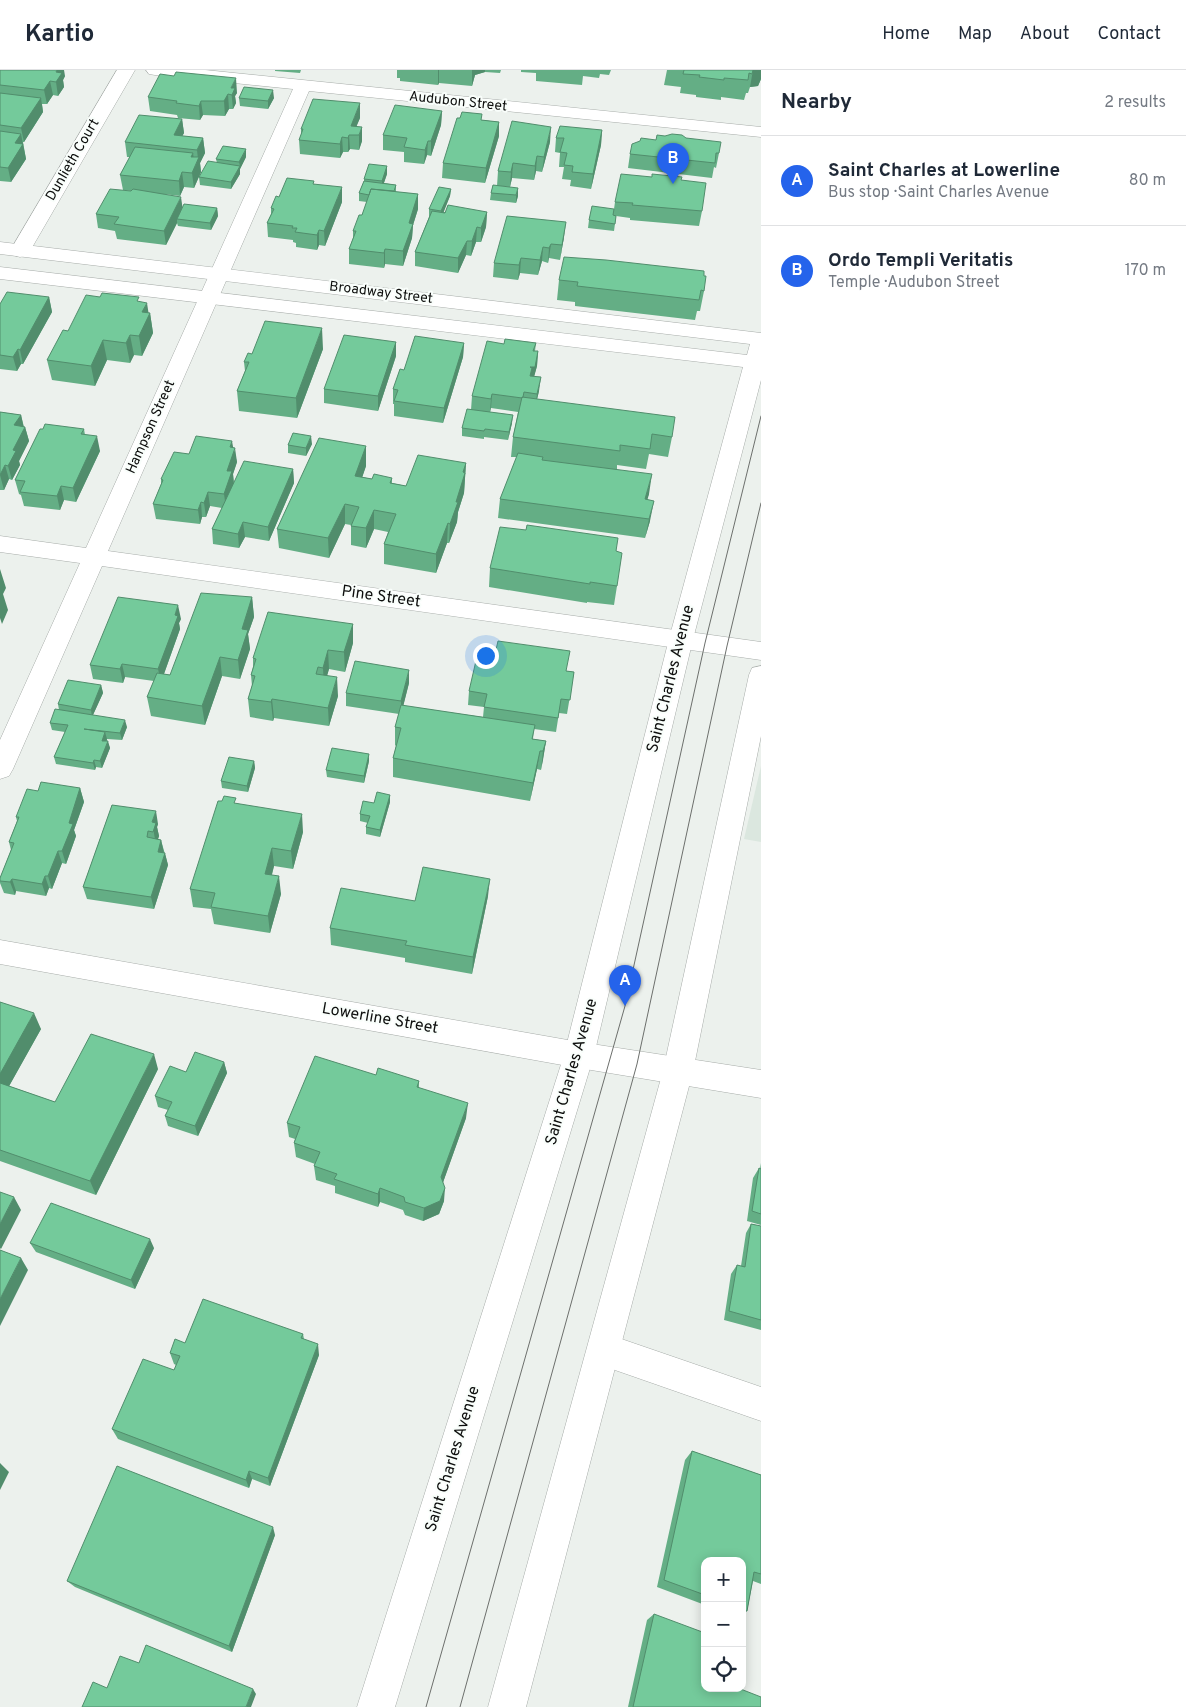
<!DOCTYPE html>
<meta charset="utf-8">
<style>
body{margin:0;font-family:Overpass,sans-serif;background:#f2f2f3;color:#1f2937}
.controls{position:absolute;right:15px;bottom:15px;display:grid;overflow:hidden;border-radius:10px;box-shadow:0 2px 12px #0003}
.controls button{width:45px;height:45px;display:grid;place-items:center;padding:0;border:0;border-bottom:1px solid #e0e1e3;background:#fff;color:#1f2937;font:25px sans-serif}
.you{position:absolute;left:485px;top:585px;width:18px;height:18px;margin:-12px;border:4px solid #fff;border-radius:50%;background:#1a73e8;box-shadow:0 0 0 8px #1a73e833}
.badge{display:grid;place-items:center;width:32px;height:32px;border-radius:50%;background:#2563eb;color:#fff;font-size:16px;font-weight:700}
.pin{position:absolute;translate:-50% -41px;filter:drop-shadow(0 1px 2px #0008)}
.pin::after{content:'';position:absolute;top:26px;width:18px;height:15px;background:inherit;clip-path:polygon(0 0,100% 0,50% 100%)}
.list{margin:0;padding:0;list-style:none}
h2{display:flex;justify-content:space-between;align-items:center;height:65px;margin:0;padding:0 20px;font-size:21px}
h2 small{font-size:16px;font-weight:400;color:#747a83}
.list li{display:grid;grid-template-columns:32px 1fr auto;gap:15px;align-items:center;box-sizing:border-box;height:90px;padding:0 20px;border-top:1px solid #e0e1e3}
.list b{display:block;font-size:19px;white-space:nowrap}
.list p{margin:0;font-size:16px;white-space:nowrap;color:#747a83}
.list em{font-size:16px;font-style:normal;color:#747a83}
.icon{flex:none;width:28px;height:28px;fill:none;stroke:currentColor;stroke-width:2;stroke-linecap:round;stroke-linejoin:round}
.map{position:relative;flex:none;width:761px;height:1637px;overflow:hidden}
header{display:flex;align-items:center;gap:30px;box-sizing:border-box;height:70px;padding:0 25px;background:#fff;border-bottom:1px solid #e0e1e3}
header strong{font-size:24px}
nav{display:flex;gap:28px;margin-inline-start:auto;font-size:18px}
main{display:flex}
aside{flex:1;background:#fff}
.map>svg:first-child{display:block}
.built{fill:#dbe7df}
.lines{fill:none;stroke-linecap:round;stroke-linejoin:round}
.street-casing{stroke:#a7aca9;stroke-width:1}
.secondary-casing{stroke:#a7aca9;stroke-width:1}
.street{fill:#fff;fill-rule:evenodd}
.secondary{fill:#fff;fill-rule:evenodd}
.tram{stroke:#6c6f6c;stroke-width:1}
.wall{fill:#64ae85}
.shaded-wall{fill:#518d6c}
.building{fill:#74ca9b;stroke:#518d6c}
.labels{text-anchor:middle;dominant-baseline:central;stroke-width:4;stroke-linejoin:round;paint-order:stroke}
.far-street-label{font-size:14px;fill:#0d0e0d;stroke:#f9fefb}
.street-label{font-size:16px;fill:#0d0e0d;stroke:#f9fefb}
</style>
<header>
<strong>Kartio</strong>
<nav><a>Home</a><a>Map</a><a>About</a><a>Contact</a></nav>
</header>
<main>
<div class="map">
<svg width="761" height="1637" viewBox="0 0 761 1637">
<rect width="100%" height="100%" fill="#ecf1ed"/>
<path class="built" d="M761,696V772L744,769Z"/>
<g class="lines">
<defs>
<path id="street" d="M117,0H135L30,181L27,185L20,187L13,185L10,181Z
M146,0H205L761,57V67L309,21L108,481L761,572V590L102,496L13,699L9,706L0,709V670L80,493L0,482V466L86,478L293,19L155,5L149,4Z
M0,870L579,972L761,1000V1028L579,998L0,894Z
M604,1263L761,1317V1351L592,1292L587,1280L592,1268Z"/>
<path id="secondary" d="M0,172L761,263V310L693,569L594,985L395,1637H357L564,985L669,569L743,297L0,209V197L747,285L750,274L0,184Z
M761,596V666L693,1001L526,1637H488L663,1001L749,605L752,598Z"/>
</defs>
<use href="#street" class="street-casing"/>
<use href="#secondary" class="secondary-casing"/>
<use href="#street" class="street"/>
<use href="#secondary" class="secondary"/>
<path class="tram" d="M426,1637L625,936L705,573L761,346
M460,1637L637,994L727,576L761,433"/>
</g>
<path class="wall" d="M0,0L65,6L63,10L64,17L58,26L53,25L47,34H42L43,42L24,72H23L26,89L11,112L0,111Z
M275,0H301L300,3L275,1Z
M397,0H501L500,3L485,2L475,5L472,16L439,13L438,15L400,11V8H397Z
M521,0H611L609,5L600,4L599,8L583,6L582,15L536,11V3L521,2Z
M667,0H761V9L758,16L750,17L748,23H746L744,30L721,27V30L696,27V25L680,23L681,17L664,15Z
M237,23L235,26L236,33L233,39H229L225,46L203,45L200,50L178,48L177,45L150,41L148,27Z
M239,28H274L268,39L240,36Z
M442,41L441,55L431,86L427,85L424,94L404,92V82L383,80V65Z
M360,48L356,56L362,71L359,80L350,79L348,82H343L340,88L300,84L299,70L301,65V59Z
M182,49L184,63L182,66L203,68L205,83L200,93L201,102L194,118L184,117L180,126L164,124L182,137L217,138L218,146L211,160L178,156L177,153L166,175L117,169L115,161L98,158L96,144L131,121L123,120L120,105L130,87H127L125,72Z
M482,50L499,52V66L485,113L442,108L443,93Z
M602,60L601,75L591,119L570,116L571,110L562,109L564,97H559L560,83L555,82L556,68Z
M686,68L719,83L716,98L714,97L712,108L628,98L630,84L656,70Z
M550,72L542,102L536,101L534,110L512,108L510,117L497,116L498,101Z
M246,87L240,99V104L231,119L200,115L199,107L217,93L216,89Z
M387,96V104L384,113L396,115V122L418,124V139L413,155L412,168L403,196L385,194L384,198L349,194V179L353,168V161L362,145L367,132L359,131V123L364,111V109Z
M681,110L702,141L699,156L630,150V148L616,146L614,161L588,158L589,150L614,139L615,132Z
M314,114L342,132L325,176L319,175L317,180L296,177V173L293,172V170L268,167L267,153L271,144V138L279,127Z
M493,115L518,126L516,133L490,130L491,123Z
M451,119L450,126L443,142H487L486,157L481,172H476L471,186L466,185L458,203L415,196V182L429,147V139Z
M564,167L560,190L549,188L548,193L542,191L538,205L520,203L518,210L493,207L494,193Z
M704,206V221L700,241H697L695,250L575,236V232L557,230L559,210Z
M49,227L52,242L23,294H21L17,301L0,299V234Z
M139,232L148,243H150L153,263L142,286L134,285L130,293L107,290L95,316L52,310L47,290L68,261Z
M396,272V286L378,341L324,333V319Z
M464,273L463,287L443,353L394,346V334H393V319L404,300Z
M536,273L535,281H538L537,296L534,306L539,321L537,329L672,367L668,387L649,384L646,399L617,395V400L649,424L647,429L650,451L645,468L498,448L500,429L517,387H511L513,367L518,342L491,338L490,342L512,353L508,370L484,367V369L462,366V358L471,340L472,326Z
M323,279L297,348L239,341L237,321L245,301L244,292L252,284Z
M0,342L21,345L24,357H25L29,371L19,391L20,395L12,410L9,409L4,420H0Z
M43,359H84L85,365L100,381L76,432L64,430L60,440L24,436L21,425L19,424L15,410Z
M312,374L306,386L288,383V375Z
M366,376V396L362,407L372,409L392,408V413L406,416L466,393L464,423L458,442L457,452L449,473H447L436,503L384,494V474L388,462L374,459L366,478L351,475V455L345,454L329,488L279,478L277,459Z
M233,378L237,392L233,404L234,413L293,399L294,413L269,471L245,467L239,478L213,474L212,459L222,438L210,436L206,447H202L200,454L156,449L153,434L161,414V409L189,384Z
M616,481L617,516L614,535L587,532V533L489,517L490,498Z
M252,527L254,547L248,564L250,579L240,609L222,606L205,655L151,646L147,627L154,611L125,607L123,613L93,609L90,595L181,549L179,553L180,559L164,604L170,605Z
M353,554V573L345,602L329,599L327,605L338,626L329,656L274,648L273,651L250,647L248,629L252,616L251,605L253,597V588Z
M567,601L574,602L567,644L559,643L556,662L534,659L533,669L546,671L541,700L537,699L530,731L393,707V688L396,676L395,675V657L399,644L346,636V623L409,613L403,636L483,647L484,637L468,635L469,621Z
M101,615L103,623L93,645L127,657L122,670L107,669V671L110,678L102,698L96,697L95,700L56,694L54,687L65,662L52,660L50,653L59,640L58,634Z
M254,691L255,698L248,722L222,718L221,711Z
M369,691L364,713L327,707L326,700Z
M80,718L84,732L74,760L76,766L66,794L62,793L52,819L49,818L46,826L16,821L15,825L4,823L0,813V808L11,780L9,772L17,751L16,747L38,721Z
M390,725V732L380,767L366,764V757L368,753L360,751V744L374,733Z
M237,733L303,762L293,799L274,796L272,805L281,824L270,863L214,854L211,839L193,837L190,819Z
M112,735L158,754L157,757L159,766L158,769L161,770L168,795L154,839L87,829L83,817Z
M488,826L472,904L405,892V888L331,875L330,858L415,831Z
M0,932L41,959L9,1016L55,1032L158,999L96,1125L0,1091Z
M224,992L227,1003L198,1066L168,1056L165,1046L168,1040L158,1037L155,1026L186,1002Z
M376,1005L419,1011V1018L466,1048L443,1112L444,1131L439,1144L423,1151L405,1145L403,1140L380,1132L378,1137L335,1123V1116L316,1110L314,1096L315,1094L296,1087L294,1073L295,1069L289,1067L287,1053Z
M761,1093V1155L747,1151L753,1108L759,1098L760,1099Z
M751,1154L761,1156V1260L724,1250L731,1204L737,1195L741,1196L746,1163Z
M30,1173L154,1178L135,1219L36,1182Z
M303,1264L304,1269L319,1285L270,1416L252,1409L249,1418L118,1369L112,1359L174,1300L176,1295L174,1294L170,1283L185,1273Z
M692,1381L761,1405V1514L753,1511L747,1541L742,1545V1491H705V1535L657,1517L685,1390Z
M275,1465L232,1582L75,1517L67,1511Z
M654,1544L705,1618L761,1637H628L647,1550Z"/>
<path class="shaded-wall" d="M57,0H64L65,6L63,10L64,17L58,26L56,12V2Z
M438,0H439V13L438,15Z
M472,0H485V2L475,5L472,16Z
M753,0H761V9L758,16L750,17Z
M236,8L237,23L235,26L236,33L233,39L231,18Z
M50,11L53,25L47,34L44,20Z
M273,20L274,28L268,39V31Z
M228,24L229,39L225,46L224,31Z
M41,28L43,42L24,72L21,58Z
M201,31L203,45L200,50L199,36Z
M360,33V48L353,65L351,56Z
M442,41L441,55L431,86V71Z
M182,49L184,63L176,78L174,65Z
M499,52V66L485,113L486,98Z
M362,57V71L359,80V65Z
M551,57L550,72L542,102L544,87Z
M602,60L601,75L591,119L593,104Z
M21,64L26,89L11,112L8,98L15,73Z
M349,65L350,79L348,82V68Z
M342,67L343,82L340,88V74Z
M203,68L205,83L200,93L201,102L194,118L192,103L191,87L193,83L195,97L198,89L197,80Z
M428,71L427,85L424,94L425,80Z
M246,79V87L240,99V104L231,119V112L240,96L239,92Z
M537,86L536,101L534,110L535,96Z
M513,93L512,108L510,117L511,102Z
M387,96V104L382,118V111Z
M182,102L184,117L180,126L179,111Z
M342,117V132L325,176L324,161Z
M518,118V126L516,133V125Z
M451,119L450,126L441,149V141Z
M418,124V139L413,155L412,168L403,196V181L409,153Z
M181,127L183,141L177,149V153L166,175L164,161Z
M217,138L218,146L211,160L210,153Z
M487,142L486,157L481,172V158Z
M566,152L564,167L560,190L562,175Z
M477,157L476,172L471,186L472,171Z
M319,160V175L317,180V165Z
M467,171L466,185L458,203V188Z
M551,174L549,188L548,193L549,178Z
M543,177L542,191L538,205L540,190Z
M385,179V194L384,198V183Z
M521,188L520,203L518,210L519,195Z
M49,227L52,242L23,294L20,280Z
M147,233L149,246L150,243L153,263L142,286L139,266L142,242Z
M322,258L323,279L297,348L296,328Z
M130,265L134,285L130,293L126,273Z
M103,270L107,290L95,316L91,296Z
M396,272V286L378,341V326Z
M464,273L463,287L443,353L444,338Z
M18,279L21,294L17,301L13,287Z
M538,281L537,296L533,311H531L530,297Z
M541,307L539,321L535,338L537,324Z
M492,324L491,338L490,343L491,329Z
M21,345L24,359L14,355Z
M513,345L512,353L508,370L509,362Z
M25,357L29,371L19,391L20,395L12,410L8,396L13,380Z
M97,366L100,381L76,432L73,418Z
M311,366L312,374L306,386V378Z
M232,371L234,382L235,378L237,392L233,404L234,416L226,438L224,424L230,377Z
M366,376V396L356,426L355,406Z
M466,393L464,423L458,442L457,452L449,473L450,454L463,402Z
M5,395L9,409L4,420L0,405Z
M293,399L294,413L269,471L268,457Z
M652,404L649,424L642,449L645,429Z
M61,416L64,430L60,440L57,426Z
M208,422L210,436L206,447L204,433Z
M654,431L650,451L645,468L649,449Z
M201,432L202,447L200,454L198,440Z
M345,434V454L329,488L328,468Z
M374,440V459L366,478V458Z
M243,452L245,467L239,478L238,464Z
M448,453L447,473L436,503V484Z
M0,499L6,518L3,524L8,540L2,554L0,548Z
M252,527L254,547L248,564L250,579L240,609L238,590L242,559Z
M178,535L181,549L179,553L180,559L161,612L158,599Z
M353,554V573L345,602L344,582Z
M328,580L329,599L324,617L323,598Z
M220,587L222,606L205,655L202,636Z
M122,594L125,607L123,613L120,599Z
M409,600V613L401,645V631Z
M337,607L338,626L329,656L328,638Z
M101,615L103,623L92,647L91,640Z
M272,629L274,648L273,651L271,632Z
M125,650L127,657L122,670L120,663Z
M105,662L107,669L104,678L102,671Z
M108,671L110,678L102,698L100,691Z
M546,671L543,690L541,700L543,681Z
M540,681L537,699L530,731L533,713Z
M369,684V691L364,713V706Z
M94,690L96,697L95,700L93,693Z
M254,691L255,698L248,722L247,716Z
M80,718L84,732L74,760L76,766L66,794L62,781L69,753Z
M390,725V732L380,767V760Z
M156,741L158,754L157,757L159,766L156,775L152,752Z
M302,744L303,762L293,799L291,781Z
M161,770L164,783L158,782Z
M272,778L274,796L267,821L265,804Z
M58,781L62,793L52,819L48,806Z
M165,783L168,795L154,839L151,827Z
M45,806L49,818L46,826L42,814Z
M279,806L281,824L270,863L268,846Z
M12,809L16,821L15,825L10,812Z
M490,809L488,826L472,904L473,887Z
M34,943L41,959L3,1027L0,1021V1004Z
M154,984L158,999L96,1125L90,1111Z
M224,992L227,1003L198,1066L195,1056Z
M468,1033L466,1048L440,1121L441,1107Z
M380,1118V1132L378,1137V1124Z
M445,1118L444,1131L439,1144L423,1151L424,1138Z
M14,1127L21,1140L1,1179L0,1178V1154Z
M150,1169L154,1178L135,1219L131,1210Z
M21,1188L28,1200L0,1256V1229Z
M318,1274L319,1285L270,1416L268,1408Z
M0,1393L9,1402L0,1420Z
M249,1401L252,1409L249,1418L246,1410Z
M273,1457L275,1465L232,1582L229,1576Z
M253,1619L256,1624L251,1637H246Z"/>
<path class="building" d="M0,0H57L56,2L62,3L56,12L50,11L44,20L0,15Z
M684,0H753L752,4L749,3L748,10L724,8V10L699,7L700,5L683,4Z
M176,2L236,8L231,18H235L232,25L228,24L224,31H201L199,36L176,33L177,31L148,27L160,4L174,6Z
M244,17L273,20L268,31L239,28Z
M0,23L41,28L21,58L0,55Z
M313,29L360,33L351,56L362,57L359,65H349L348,68L342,67L340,74L299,70L303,59H301Z
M395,35L442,41L431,71H428L425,80L404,77L407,68L383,65Z
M462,42L482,44L481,50L499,52L486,98L443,93L457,48H460Z
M139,45L182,49L174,65L203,68L197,80L125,72Z
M512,51L551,57L544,87L537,86L535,96L513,93L511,102L498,101Z
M560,56L602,60L593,104L572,102L573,96L564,95L567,83L560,82L564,68H556Z
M0,61L21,64L15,73L23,74L8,98L0,97Z
M672,64L682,65L686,68L721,72L719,83H716L715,93L630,84L632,74L640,71L641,68L656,70L657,65L665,66Z
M223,76L246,79L239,92L216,89Z
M135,77L193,83L191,87H199L192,103L182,102L179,111L120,105Z
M208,91L240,96L231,112L199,107Z
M369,94L387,96L382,111L364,109Z
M621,104L652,107V104L682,107L681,110L706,113L702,141L632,135L633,133L615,132Z
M287,108L314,111L313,114L342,117L324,161L319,160L317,165L295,162L297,158H292L293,156L267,153L274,139L271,138L276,126L279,127Z
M364,111L396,115L394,121L371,119L369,125L359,123Z
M493,115L518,118L516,125L491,123Z
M439,117L451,119L441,141L429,139Z
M110,119L131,121L133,119L181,127L164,161L114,154L119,147L96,144Z
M371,119L418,124L409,153L413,154L403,181L385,179L384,183L349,179L356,161H353L359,145H362Z
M184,134L217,138L210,153L177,149Z
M448,135L487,142L481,158L477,157L472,171H467L458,188L415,182L432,141L445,143Z
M592,136L614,139L613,145L616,146L615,154L589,150Z
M507,146L566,152L562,175L551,174L549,178L543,177L540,190L521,188L519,195L494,193Z
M564,187L606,190L704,201V206H706L704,221L701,220L699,230L577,216L578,212L559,210Z
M7,222L49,227L20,280L18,279L13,287L0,285V234Z
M102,223L139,227L137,231L147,233L142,242L150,243L139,266L130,265L126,273L103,270L91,296L47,290L63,260L68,261L86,225L100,227Z
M265,251L322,258L296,328L237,321L249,292H244L248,283L252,284Z
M344,265L396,272L378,326L324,319Z
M415,266L464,273L444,338L394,331L398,320L393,319L400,299L404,300Z
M505,269L536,273L533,281H538L535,297H530L532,298L530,306L541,307L537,324L524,322L523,327L522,328L492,324L491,329L472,326L487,271L504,274Z
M522,327L675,347L672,367L652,364L650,379L620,375V381L513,367Z
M467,339L513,345L509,362L485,359L484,361L462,358Z
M0,342L21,345L14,355L25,357L13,380L16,381L8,396L5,395L0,405Z
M45,354L84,359L81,364L97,366L73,418L61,416L57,426L20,422L25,411L15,410L40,359H43Z
M293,363L311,366L306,378L288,375Z
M196,366L232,371L230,377L235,378L227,401H232L224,424L208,422L204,433L201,432L198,440L153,434L163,410L161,409L174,382L189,384Z
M319,368L366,376L355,406L372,409L374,404L392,408L390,413L406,416L418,385L466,393L463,402L465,403L456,432H458L450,454L448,453L436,484L384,474L396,444L374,440L366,458L351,456L359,437L345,434L328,468L277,459Z
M518,383L543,387L542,390L652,404L645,429L654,431L649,449L500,429Z
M244,391L293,399L268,457L243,452L238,464L212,459Z
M527,455L618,468L616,481L622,483L617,516L590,512V514L490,498L500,457L526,460Z
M201,523L252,527L242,559L248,560L238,590L220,587L202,636L147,627L157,603L170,605Z
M118,527L178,535L175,545L178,546L158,599L122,594L120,599L90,595Z
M268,542L353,554L344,582L328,580L323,598L318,597L316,604L337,607L328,638L272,629L271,632L248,629L255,606L251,605L256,589L253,588Z
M498,571L570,581L566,601L574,602L570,630L561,629L558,648L484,637L487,624L469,621L478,582L495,584Z
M355,591L409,600L401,631L346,623Z
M68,610L101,615L91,640L58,634Z
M401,635L535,655L532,669L546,671L543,681H540L533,713L393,688L401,658L395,657Z
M55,639L125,650L120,663L84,659L105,662L102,671H108L100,691L94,690L93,693L54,687L68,655L50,653Z
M332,678L369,684L364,706L326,700Z
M229,687L254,691L247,716L221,711Z
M41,712L80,718L69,753L73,754L62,781H58L48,806H45L42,814L12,809L10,812L0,811V808L14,773L9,772L19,747H16L27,719L38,721Z
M377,722L390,725L380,760L366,757L370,746L360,744L363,731L374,733Z
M224,726L236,728L234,733L302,744L291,781L272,778L265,804L279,806L268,846L211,837L215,823L190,819L218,731H222Z
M112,735L156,741L152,752L156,753L153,762L148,761L147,767L161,770L158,782L165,783L151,827L83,817Z
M423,797L490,809L473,887L405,875L407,871L330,858L341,818L415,831Z
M0,932L34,943L0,1004Z
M91,964L154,984L90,1111L0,1080V1013L55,1032Z
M195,982L224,992L195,1056L165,1046L172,1032L155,1026L170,996L186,1002Z
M315,986L376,1005L378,998L419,1011L417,1017L468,1033L441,1107L445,1118L440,1131L424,1138L405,1132L404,1127L380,1118L378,1124L334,1109L337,1104L314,1096L320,1082L294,1073L300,1057L287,1053Z
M759,1098L761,1099V1144L752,1141Z
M0,1122L14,1127L0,1154Z
M51,1133L150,1169L131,1210L30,1173Z
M751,1154L761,1156V1250L729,1241L737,1195L745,1197Z
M0,1180L21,1188L0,1229Z
M203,1229L303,1264L301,1268L318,1274L268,1408L249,1401L246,1410L112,1359L143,1289L174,1300L180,1286L170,1283L175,1269L185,1273Z
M692,1381L761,1405V1504L754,1502L747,1541L742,1540V1491H705V1525L664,1510Z
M117,1396L273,1457L229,1576L67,1511Z
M654,1544L705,1563V1618H738L761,1627V1637H633Z
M146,1575L253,1619L246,1637H82L93,1612L107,1618L120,1586L139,1593Z"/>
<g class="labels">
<g class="far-street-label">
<text transform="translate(458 32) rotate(6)">Audubon Street</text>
<text transform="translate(73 90) rotate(-60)">Dunlieth Court</text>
<text transform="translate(381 223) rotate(7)">Broadway Street</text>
<text transform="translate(151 357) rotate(-66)">Hampson Street</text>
</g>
<g class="street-label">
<text transform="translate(381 527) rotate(8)">Pine Street</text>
<text transform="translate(671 609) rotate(-76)">Saint Charles Avenue</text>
<text transform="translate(380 949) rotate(10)">Lowerline Street</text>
<text transform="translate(572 1002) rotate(-74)">Saint Charles Avenue</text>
<text transform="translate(453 1389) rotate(-73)">Saint Charles Avenue</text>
</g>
</g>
</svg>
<div class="controls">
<button>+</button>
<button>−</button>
<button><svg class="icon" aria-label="locate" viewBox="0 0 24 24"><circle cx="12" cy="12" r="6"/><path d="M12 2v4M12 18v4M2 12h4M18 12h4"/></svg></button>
</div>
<div class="you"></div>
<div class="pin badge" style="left:625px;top:936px">A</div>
<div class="pin badge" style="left:673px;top:114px">B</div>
</div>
<aside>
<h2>Nearby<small>2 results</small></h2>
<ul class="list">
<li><span class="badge">A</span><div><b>Saint Charles at Lowerline</b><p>Bus stop · Saint Charles Avenue</p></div><em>80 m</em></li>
<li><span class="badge">B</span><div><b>Ordo Templi Veritatis</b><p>Temple · Audubon Street</p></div><em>170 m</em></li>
</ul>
</aside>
</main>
